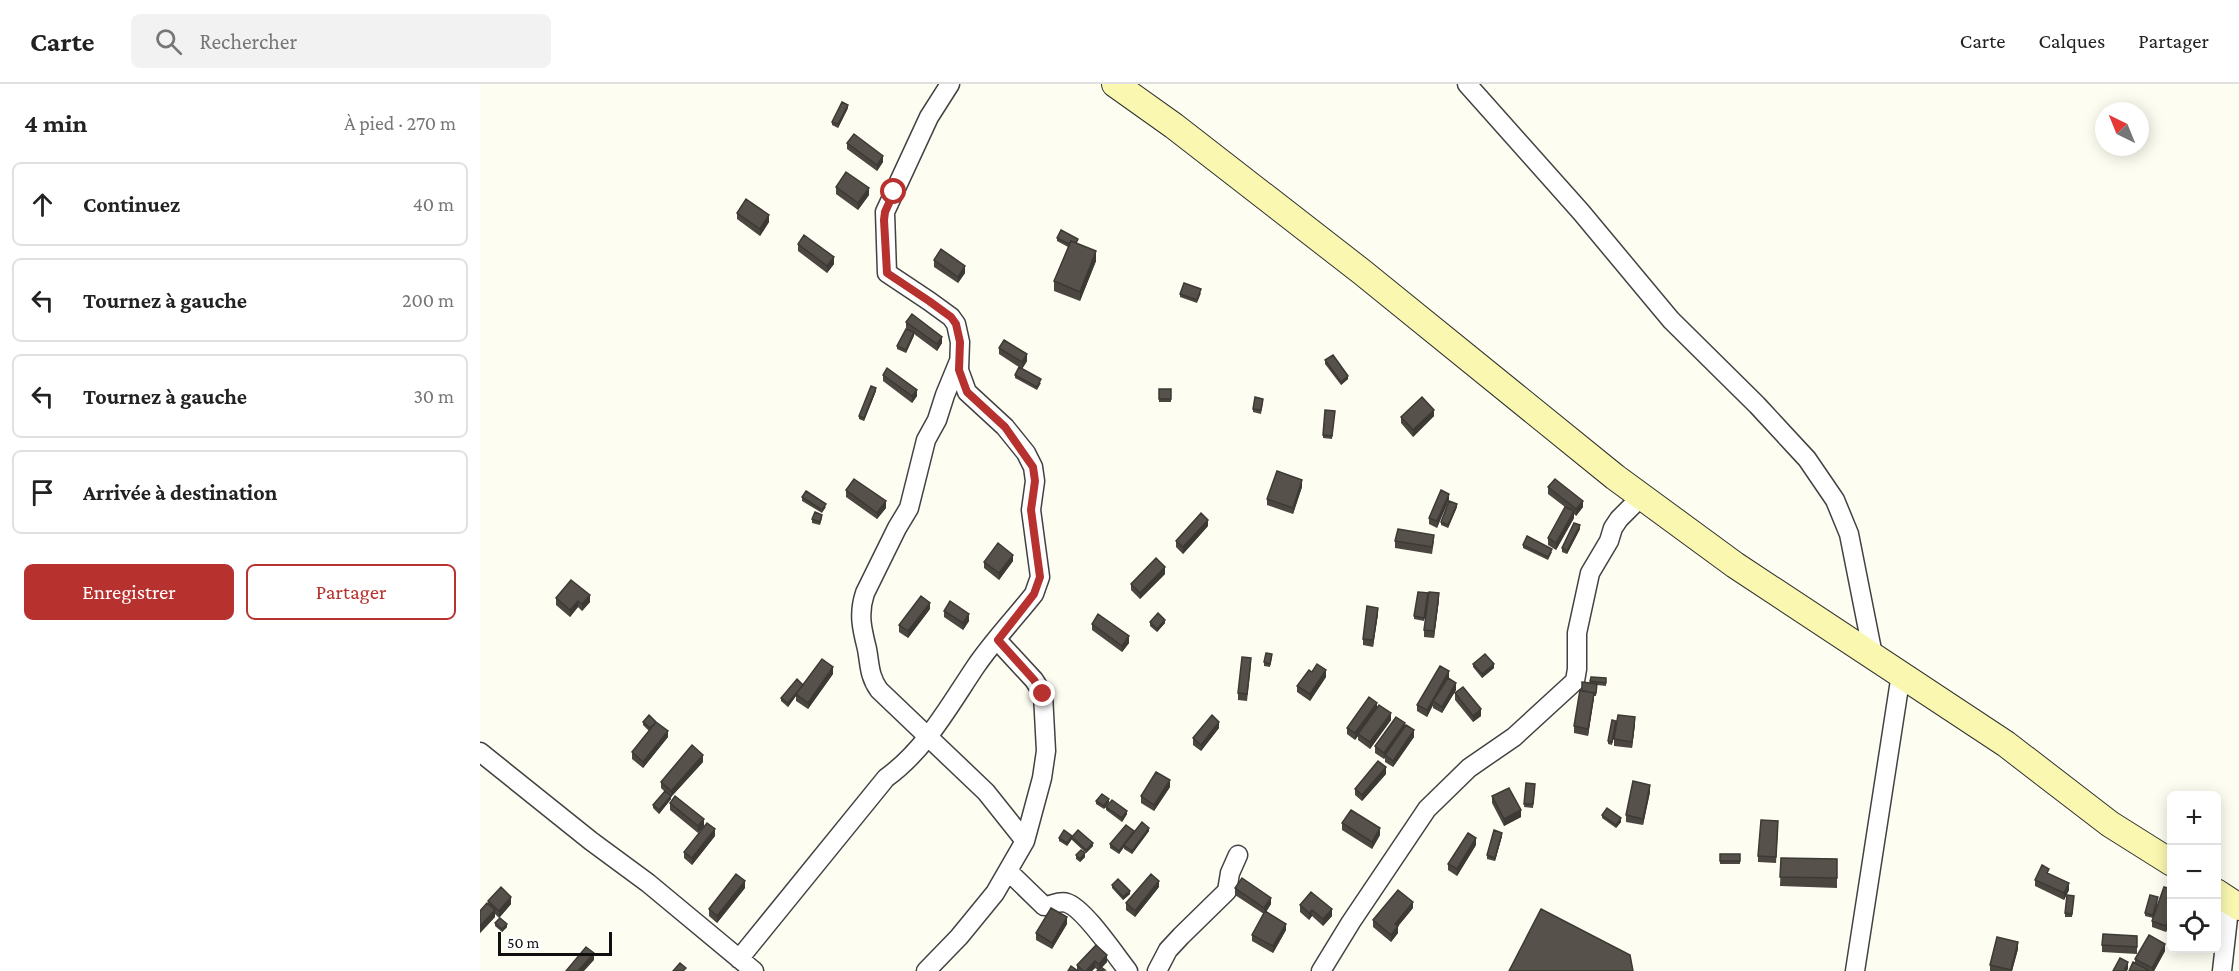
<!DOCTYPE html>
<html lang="fr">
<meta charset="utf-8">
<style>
body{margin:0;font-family:"Crimson Pro",serif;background:#f2f2f2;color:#222}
.controls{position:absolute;right:18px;bottom:18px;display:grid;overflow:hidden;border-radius:9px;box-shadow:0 3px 15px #0003}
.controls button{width:54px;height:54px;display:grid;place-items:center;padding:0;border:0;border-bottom:2px solid #e0e0e0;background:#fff;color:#222;font:30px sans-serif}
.compass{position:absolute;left:1615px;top:18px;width:54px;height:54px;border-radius:50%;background:#fff;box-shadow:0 3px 15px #0003;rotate:317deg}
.scale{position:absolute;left:18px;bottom:15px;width:114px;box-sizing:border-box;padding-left:6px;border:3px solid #0f0f0f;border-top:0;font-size:16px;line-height:21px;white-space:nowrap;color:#0f0f0f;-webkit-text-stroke:4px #fff;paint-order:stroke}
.stop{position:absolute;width:18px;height:18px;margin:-14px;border:4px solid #b7312e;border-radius:50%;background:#fff}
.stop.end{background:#b7312e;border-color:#fff;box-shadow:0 2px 6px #0008}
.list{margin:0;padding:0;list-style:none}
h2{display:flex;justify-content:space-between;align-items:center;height:78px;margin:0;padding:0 24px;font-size:26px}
h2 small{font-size:20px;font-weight:400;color:#767676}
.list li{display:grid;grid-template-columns:39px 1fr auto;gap:18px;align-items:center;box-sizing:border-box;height:84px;margin:0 12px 12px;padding:0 12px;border:2px solid #e0e0e0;border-radius:9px}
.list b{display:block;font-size:22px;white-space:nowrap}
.list em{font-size:20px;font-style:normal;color:#767676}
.actions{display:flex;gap:12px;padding:18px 24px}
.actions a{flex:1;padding:14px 0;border:2px solid #b7312e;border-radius:9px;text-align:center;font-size:21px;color:#b7312e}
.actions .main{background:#b7312e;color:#fff}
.icon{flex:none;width:33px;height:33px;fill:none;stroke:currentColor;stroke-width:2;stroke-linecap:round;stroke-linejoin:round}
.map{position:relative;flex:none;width:1759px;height:887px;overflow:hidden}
header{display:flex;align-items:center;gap:36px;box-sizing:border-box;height:84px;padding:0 30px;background:#fff;border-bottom:2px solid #e0e0e0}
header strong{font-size:28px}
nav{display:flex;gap:33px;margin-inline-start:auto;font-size:21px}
.search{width:420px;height:54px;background:#f2f2f2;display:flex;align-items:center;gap:15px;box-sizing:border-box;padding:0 21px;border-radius:9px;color:#767676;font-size:22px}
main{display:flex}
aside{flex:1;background:#fff}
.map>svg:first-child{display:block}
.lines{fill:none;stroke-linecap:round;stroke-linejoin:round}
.street-casing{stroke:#424242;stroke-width:21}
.secondary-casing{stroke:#313131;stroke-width:28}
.street{stroke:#fff;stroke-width:18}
.secondary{stroke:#faf8b0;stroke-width:26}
.wall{fill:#4b4640}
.shaded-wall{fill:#3d3934}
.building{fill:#57514b;stroke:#3d3934;stroke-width:1.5}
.route{stroke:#b7312e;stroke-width:8}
</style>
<header>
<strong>Carte</strong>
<div class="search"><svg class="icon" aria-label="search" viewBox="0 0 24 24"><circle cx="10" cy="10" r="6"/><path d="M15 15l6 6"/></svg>Rechercher</div>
<nav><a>Carte</a><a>Calques</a><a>Partager</a></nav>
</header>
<main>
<aside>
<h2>4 min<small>À pied · 270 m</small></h2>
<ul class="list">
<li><svg class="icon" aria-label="ahead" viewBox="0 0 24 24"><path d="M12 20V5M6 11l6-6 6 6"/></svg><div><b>Continuez</b></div><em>40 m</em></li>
<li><svg class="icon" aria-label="left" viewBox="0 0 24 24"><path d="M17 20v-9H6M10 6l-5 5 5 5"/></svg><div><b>Tournez à gauche</b></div><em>200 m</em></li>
<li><svg class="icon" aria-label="left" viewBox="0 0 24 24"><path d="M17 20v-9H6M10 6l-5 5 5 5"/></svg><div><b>Tournez à gauche</b></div><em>30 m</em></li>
<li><svg class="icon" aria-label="arrive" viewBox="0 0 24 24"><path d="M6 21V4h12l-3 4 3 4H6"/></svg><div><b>Arrivée à destination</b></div></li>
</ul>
<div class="actions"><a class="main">Enregistrer</a><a>Partager</a></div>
</aside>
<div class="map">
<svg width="1759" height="887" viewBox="0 0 1759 887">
<rect width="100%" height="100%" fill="#fefdf1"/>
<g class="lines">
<defs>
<path id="street" d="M987,0L1101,128L1191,236L1277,321L1327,375L1355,416L1369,450L1393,571
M479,277L465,311L457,336L446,356L429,424L417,444L385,509C378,530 382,545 387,565C390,581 389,592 399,606L506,708L545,757
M0,668L111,757L168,799L274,887
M528,787L564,822C572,822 579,816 587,819C604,824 636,872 648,887
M259,875L406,694C446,665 469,622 496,582C513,557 535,534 554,510L560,493L551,426L555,397L553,383L546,369L525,343L487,308L479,286L480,258L476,240L471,233L449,217L407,189L405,128L449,33L470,0
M446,887L479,853L515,809L545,757L562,694L566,667L563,610L554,596L517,556
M677,887L688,866L701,852L747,807L750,789L758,771
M841,887L871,838L947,725L989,684L1034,653L1095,597L1097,585V549L1110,489L1129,457L1133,444L1139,435L1162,412
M1375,887L1421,590
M1742,887L1750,816"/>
<path id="secondary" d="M635,0L694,42L882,188L1135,393L1255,481L1526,660L1630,740L1692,779
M1736,808L1759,823"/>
</defs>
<use href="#street" class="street-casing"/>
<use href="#secondary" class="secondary-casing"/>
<use href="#street" class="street"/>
<use href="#secondary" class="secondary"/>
</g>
<path class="wall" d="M368,24L358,44L352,41V38Z
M367,59L403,78L397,87L367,65Z
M356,103L389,111L378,126L356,110Z
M257,129L289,138L280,152L257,135Z
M577,154L598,159L597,160L616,177L600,217L574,207V197L588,163L577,157Z
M318,160L354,180L347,189L318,167Z
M454,176L485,189L478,199L454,183Z
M721,209L717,219L700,213V210Z
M426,238L462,259L457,267L434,250L426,269L417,265V262L428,246L426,244Z
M519,264L547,277L542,285L519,270Z
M845,276L868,295L861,301L845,280Z
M403,291L437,312L432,319L403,297Z
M535,291L561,299L557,306L535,294Z
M679,305H691V318H679Z
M396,307L384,337L379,335V332Z
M783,318L781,330L773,328V325Z
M855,327L852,355L843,354V351Z
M954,332L933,353L921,339V333Z
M822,403L813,430L787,421V415Z
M1068,403L1103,423L1096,432L1094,430V434L1076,466L1068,461V454L1085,423L1068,410Z
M366,406L406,424L397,435L366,413Z
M969,410L957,444L949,440V434Z
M322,413L346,423L342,429L322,417Z
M977,423L968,444L961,441V438Z
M342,434L340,441L332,439V435Z
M728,442L703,470L696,463V457Z
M1100,445L1087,470L1082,468V464Z
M915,457H954L952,470L915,464Z
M1043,461L1072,468L1068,476L1043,464Z
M533,477L519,496L504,484V478Z
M685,490L660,515L651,506V500Z
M948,509L944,537L934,535V532Z
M76,514L110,518L102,527L98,523L90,533L76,521Z
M959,516L954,554L944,553V546Z
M450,525L428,554L419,548V541Z
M464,527L489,537L483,546L464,533Z
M898,530L893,563L883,561V555Z
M670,538L685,539L677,548L670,542Z
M612,540L649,559L642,568L612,546Z
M792,573L790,583L784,582V578Z
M993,580L1014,584L1002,594L993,583Z
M771,581L767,617L758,616V609Z
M832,588L846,593L830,617L817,608V602Z
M353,590L328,625L316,617V612L308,623L301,617V614L323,601Z
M1126,594V602L1117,601L1116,612H1114L1108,652L1094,649V642L1110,597Z
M969,595L976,606L962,629L953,624V621L947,633L937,627V621Z
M975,609L1001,632L993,638L975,616Z
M897,624L911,636L890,665L878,656V652L875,656L867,650V644Z
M1136,637L1132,661L1128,660V657Z
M163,638H176L188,653L163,684L152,675V668L169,647L163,641Z
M1155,640L1152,664L1134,662V655Z
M925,641L934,653L913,683L905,678V674L904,675L895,669V662Z
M739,644L721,667L713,661V654Z
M223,678L191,713V715L179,730L173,724V721L185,708L181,704V698Z
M906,690L882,717L875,711V705Z
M1046,699L1055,704L1053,724L1044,723Z
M690,703L674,727L661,719V712Z
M1170,708L1163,741L1146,738V731Z
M1012,712L1041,733L1024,742L1012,719Z
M616,717L629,718L624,725L616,720Z
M190,719L224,742L218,749L190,726Z
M626,723L647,730L642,738L626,726Z
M1122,731L1141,738L1136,744L1122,734Z
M862,739L900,751L892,765L862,746Z
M1298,744L1296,779L1278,778V772Z
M669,747L652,770L644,765V762L639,770L630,764V760L654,750Z
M235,752L212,781L204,774V768Z
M1022,752L1015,777L1007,775V771Z
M592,753L613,762L606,769L592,756Z
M579,754L592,755L587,762L579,757Z
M996,761L977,792L968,786V780Z
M1260,770V780H1240V777Z
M596,771L605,773L600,778L596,775Z
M1301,774L1357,775V804L1300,802Z
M1555,796L1589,806L1584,816L1555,802Z
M632,801L650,810L643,816L632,804Z
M679,803L655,833L646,826V819Z
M265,804L237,839L229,832V825Z
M755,804L791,820L786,828L806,846L793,869L772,857V851L784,830L755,811Z
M1692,805V832L1686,848L1672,843V837Z
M1594,812L1592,833H1585V829Z
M8,817L31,820L19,834L15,830V833L0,849V827L8,820Z
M1678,817L1673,834L1665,832V829Z
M820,821L852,832L843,842L832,832L829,836L820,828Z
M933,824L918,842V849L911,858L893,843V836Z
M15,839L27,843L22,848L15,842Z
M587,840L572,865L556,856V849Z
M1657,852V870L1622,868V861Z
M616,861L627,878L618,886L615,884L612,887H588L597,886V881Z
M1538,865L1532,887H1510V881Z
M1685,867L1674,887H1649L1655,879V875Z"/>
<path class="shaded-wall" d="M368,21V24L358,44V40Z
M403,72V78L397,87V81Z
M389,104V111L378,126V119Z
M289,131V138L280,152V145Z
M616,167V177L600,217V208Z
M354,173V180L347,189V182Z
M485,182V189L478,199V193Z
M434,248V252L426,269V266Z
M462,253V259L457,267V260Z
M547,270V277L542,285V278Z
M868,292V295L861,301V298Z
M396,304V307L384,337V334Z
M437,306V312L432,319V312Z
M954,326V332L933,353V346Z
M822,396V403L813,430V424Z
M969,410V416L957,444V437Z
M406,417V424L397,435V429Z
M1103,417V423L1096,432V425Z
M977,420V423L968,444V441Z
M1094,427V434L1076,466V459Z
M728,436V442L703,470V463Z
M1100,441V445L1087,470V467Z
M533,471V477L519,496V489Z
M685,483V490L660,515V509Z
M959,509V516L954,554V547Z
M110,511V518L102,527V520Z
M98,517V523L90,533V526Z
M450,519V525L428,554V547Z
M898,524V530L893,563V556Z
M489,530V537L483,546V539Z
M685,536V539L677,548V545Z
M649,552V559L642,568V562Z
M1014,580V584L1002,594V590Z
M353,583V590L328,625V619Z
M846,586V593L830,617V610Z
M969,587V594L955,618L953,617V621L947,633V626Z
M976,599V606L962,629V623Z
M323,601L316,610V612L308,623V619Z
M1114,609V615L1108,652V645Z
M897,619V626L878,650V652L875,656V649Z
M1001,625V632L993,638V632Z
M911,629V636L890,665V658Z
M1155,633V640L1152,664V658Z
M739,638V644L721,667V661Z
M925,639V646L905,671L904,675V669Z
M934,646V653L913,683V677Z
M188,647V653L163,684V678Z
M223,671V678L191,713V715L179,730V726L191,712V707Z
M906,683V690L882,717V711Z
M690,696V703L674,727V721Z
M1170,701V708L1163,741V735Z
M629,715V718L624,725V722Z
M1041,726V733L1024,742V735Z
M647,727V730L642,738V734Z
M1141,734V738L1136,744V741Z
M224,735V742L218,749V742Z
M669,744V747L652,770V767Z
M900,744V751L892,765V758Z
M235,745V752L212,781V774Z
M654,747V750L639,770V767Z
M1022,749V752L1015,777V774Z
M592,752V755L587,762V759Z
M996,754V761L977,792V785Z
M613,759V762L606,769V766Z
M605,769V773L600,778V775Z
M265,797V804L237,839V832Z
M679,797V803L655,833V827Z
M1589,799V806L1584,816V809Z
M650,807V810L643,816V813Z
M31,813V820L19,834V827Z
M791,814V820L784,831V824Z
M933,818V824L915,846V840Z
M852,825V832L843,842V835Z
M1692,825V832L1686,848V842Z
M15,826V833L0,849V842Z
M832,826V832L829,836V829Z
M587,833V840L572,865V859Z
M27,840V843L22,848V845Z
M806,840V846L793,869V862Z
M918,842V849L911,858V851Z
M1538,858V865L1532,887H1531Z
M1685,860V867L1674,887H1672V884Z
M114,869V876L104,887H98Z
M627,871V878L619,887V880Z
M615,877V884L612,887H606Z
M1648,878V885L1647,887H1644Z"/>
<path class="building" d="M362,18L368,21L358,40L352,38Z
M374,50L403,72L397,81L367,59Z
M366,88L389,104L378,119L356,103Z
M266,115L289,131L280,145L257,129Z
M581,146L598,155L596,159L591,157L589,160L577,154Z
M324,151L354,173L347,182L318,160Z
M591,157L616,167L600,208L574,197Z
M461,165L485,182L478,193L454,176Z
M704,199L721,205L717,216L700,210Z
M432,230L462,253L457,260L426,238Z
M426,245L434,248L426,266L417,262Z
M524,256L547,270L542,278L519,264Z
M853,271L868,292L861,298L845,276Z
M539,283L561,295L557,303L535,291Z
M407,284L437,306L432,312L403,291Z
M391,302L396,304L384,334L379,332Z
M679,305H691V315H679Z
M775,313L783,315L781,326L773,325Z
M942,313L954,326L933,346L921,333Z
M845,326L855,327L852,352L843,351Z
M797,387L822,396L813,424L787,415Z
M374,395L406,417L397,429L366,406Z
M1075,395L1103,417L1096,425L1068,403Z
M961,406L969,410L957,437L949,434Z
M326,407L346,420L342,426L322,413Z
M969,417L977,420L968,441L961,438Z
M1085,423L1094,427L1076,459L1068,454Z
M335,428L342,431L340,438L332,435Z
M721,429L728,436L703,463L696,457Z
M1094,439L1100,441L1087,467L1082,464Z
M918,445L954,451L952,463L915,457Z
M1047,452L1072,465L1068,473L1043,461Z
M518,459L533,471L519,489L504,478Z
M676,474L685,483L660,509L651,500Z
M91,496L110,511L102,520L98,517L90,526L76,514Z
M938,508L948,509L944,534L934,532Z
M949,508L959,509L954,547L944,546Z
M441,512L450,519L428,547L419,541Z
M470,517L489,530L483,539L464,527Z
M887,522L898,524L893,556L883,555Z
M678,529L685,536L677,545L670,538Z
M618,530L649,552L642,562L612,540Z
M786,569L792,570L790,580L784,578Z
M1005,570L1014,580L1002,590L993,580Z
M762,573L771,574L767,610L758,609Z
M342,575L353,583L328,619L316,610Z
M837,580L846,586L830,610L817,602L829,586L832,588Z
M960,582L969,587L947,626L937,621Z
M1111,593L1126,594V599L1110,597Z
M968,594L976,599L962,623L953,617Z
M317,595L323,601L308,619L301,614Z
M1102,598L1117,600L1116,609L1102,607Z
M983,603L1001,625L993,632L975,609Z
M1100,606L1114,609L1108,645L1094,642Z
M889,613L897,619L875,649L867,644Z
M899,621L911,629L890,658L878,650Z
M169,631L176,638L170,644L163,638Z
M732,631L739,638L721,661L713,654Z
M1138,631L1155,633L1152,658L1134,655Z
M916,633L925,639L904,669L895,662Z
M1132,636L1136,637L1132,658L1128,657Z
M176,638L188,647L163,678L152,668Z
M926,641L934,646L913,677L905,671Z
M212,661L223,671L191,707L181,698Z
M898,677L906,683L882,711L875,705Z
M676,688L690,696L674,721L661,712Z
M1153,697L1170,701L1163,735L1146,731Z
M1046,699L1055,700L1053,720H1044Z
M1029,704L1041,726L1024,735L1012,712Z
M185,707L191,712L179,726L173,721Z
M622,710L629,715L624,722L616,717Z
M195,712L224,735L218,742L190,719Z
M632,716L647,727L642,734L626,723Z
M1127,724L1141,734L1136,741L1122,731Z
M871,726L900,744L892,758L862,739Z
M1281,736L1298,737L1296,773L1278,772Z
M662,738L669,744L652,767L644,761Z
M227,739L235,745L212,774L204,768Z
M646,741L654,747L639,767L630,760Z
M584,746L592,752L587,759L579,754Z
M598,746L613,759L606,766L592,753Z
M1014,746L1022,749L1015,774L1007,771Z
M988,749L996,754L977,785L968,780Z
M601,766L605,769L600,775L596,771Z
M1240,770H1260V777H1240Z
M1301,774L1357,775V794L1300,793Z
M1562,781L1569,785L1567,789L1589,799L1584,809L1555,796Z
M256,790L265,797L237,832L229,825Z
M671,790L679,797L655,827L646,819Z
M762,794L791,814L784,824L755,804Z
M638,795L650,807L643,813L632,801Z
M21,803L31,813L19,827L8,817Z
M1684,803L1692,805V825L1686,842L1672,837Z
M918,806L933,818L915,840L918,842L911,851L893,836Z
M831,808L852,825L843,835L832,826L829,829L820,821Z
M1587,811L1594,812L1592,830L1585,829Z
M1670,811L1678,813L1673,831L1665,829Z
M7,819L15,826L0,842V827Z
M571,824L587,833L572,859L556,849Z
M1061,825L1150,871L1153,887H1029Z
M785,827L806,840L793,862L772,851Z
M20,834L27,840L22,845L15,839Z
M1623,850L1657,852V863L1622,861Z
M1669,851L1685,860L1672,884L1655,875Z
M1517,853L1538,858L1531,886L1510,881Z
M616,861L627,871L619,880L615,877L606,887H603L597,881Z
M106,863L114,869L98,887H86Z
M1640,874L1648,878L1644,887H1633Z
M1653,878L1670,887H1649Z
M200,879L206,884L203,887H193Z
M591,882L598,887H588Z
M621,883L625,886L617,887Z"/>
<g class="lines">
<path class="route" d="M414,108L405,128L404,136L407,189L449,217L471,233L476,240L480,258L479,286L487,308L525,343L553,383L555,397L551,426L560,493L554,510L518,556L554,596L563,610"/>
</g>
</svg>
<div class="controls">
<button>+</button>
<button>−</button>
<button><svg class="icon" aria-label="locate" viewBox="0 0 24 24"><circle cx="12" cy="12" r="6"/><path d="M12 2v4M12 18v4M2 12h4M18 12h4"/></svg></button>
</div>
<svg class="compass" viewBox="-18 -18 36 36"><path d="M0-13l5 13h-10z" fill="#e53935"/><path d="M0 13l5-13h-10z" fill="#767676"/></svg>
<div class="scale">50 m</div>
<div class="stop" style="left:414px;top:108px"></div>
<div class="stop end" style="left:563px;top:610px"></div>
</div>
</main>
